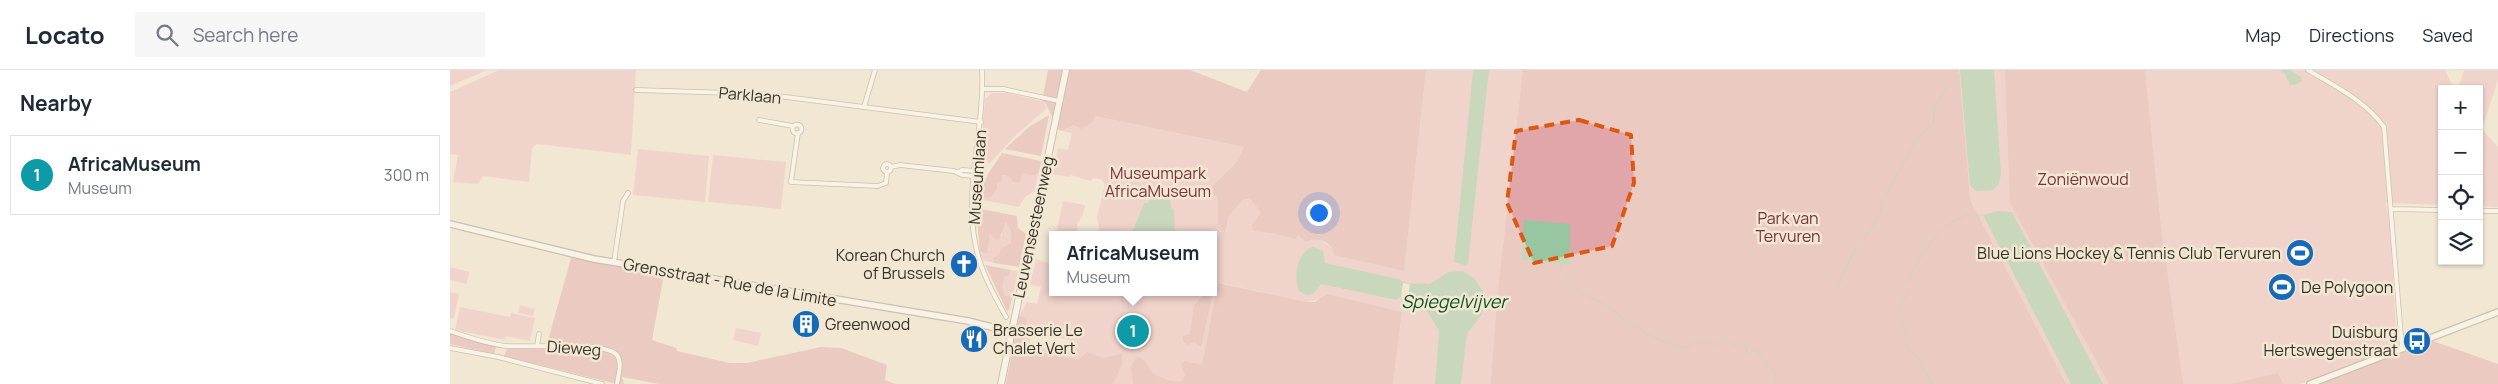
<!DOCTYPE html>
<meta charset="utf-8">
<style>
body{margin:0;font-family:Manrope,sans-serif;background:#f6f6f7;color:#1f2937}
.controls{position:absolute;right:15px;top:15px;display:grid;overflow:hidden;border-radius:0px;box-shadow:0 1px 4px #0004}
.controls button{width:45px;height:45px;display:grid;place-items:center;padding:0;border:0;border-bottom:1px solid #e0e1e3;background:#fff;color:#1f2937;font:25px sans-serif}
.you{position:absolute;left:868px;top:142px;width:18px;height:18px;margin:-12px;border:4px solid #fff;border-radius:50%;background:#1a73e8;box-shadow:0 0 0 8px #1a73e833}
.badge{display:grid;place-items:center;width:32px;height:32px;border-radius:50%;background:#b45309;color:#fff;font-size:16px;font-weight:700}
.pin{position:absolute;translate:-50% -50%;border:2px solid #fff;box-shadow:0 1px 5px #0006}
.popup{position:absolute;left:599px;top:161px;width:168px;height:65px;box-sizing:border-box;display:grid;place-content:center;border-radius:0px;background:#fff;filter:drop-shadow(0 1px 4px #0005);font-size:16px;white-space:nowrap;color:#747a83}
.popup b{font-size:19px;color:#1f2937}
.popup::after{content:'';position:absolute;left:50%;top:100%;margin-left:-10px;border:10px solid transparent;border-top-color:#fff}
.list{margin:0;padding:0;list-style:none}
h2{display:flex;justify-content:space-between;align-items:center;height:65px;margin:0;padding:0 20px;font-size:21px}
h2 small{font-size:16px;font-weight:400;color:#747a83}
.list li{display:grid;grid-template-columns:32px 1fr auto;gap:15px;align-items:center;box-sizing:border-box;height:80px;margin:0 10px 10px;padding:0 10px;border:1px solid #e0e1e3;border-radius:0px}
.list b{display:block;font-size:19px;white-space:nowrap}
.list p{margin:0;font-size:16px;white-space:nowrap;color:#747a83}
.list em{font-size:16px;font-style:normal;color:#747a83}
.icon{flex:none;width:28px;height:28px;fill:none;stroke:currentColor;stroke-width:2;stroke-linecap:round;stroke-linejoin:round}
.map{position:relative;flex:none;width:2048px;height:314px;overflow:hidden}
header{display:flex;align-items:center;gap:30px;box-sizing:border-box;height:70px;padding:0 25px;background:#fff;border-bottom:1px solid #e0e1e3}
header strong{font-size:24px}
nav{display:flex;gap:28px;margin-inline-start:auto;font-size:18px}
.search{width:350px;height:45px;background:#f6f6f7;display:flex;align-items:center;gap:12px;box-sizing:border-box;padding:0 18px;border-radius:0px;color:#747a83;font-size:19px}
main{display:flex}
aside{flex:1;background:#fff}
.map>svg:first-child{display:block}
.green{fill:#edbdc0;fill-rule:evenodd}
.forest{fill:#e1a6aa}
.water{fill:#98c6a1}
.pier{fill:#f2e7d3}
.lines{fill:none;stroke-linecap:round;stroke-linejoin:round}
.stream{stroke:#98c6a1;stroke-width:1}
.street-casing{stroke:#9d9280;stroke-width:5.5}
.secondary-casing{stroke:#9d9280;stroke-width:8}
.primary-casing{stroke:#9d9280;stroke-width:8}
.street{stroke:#fff;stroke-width:4}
.secondary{stroke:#fff;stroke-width:5.5}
.primary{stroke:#fff;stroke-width:6}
.marked{fill:none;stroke:#df570e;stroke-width:4;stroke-dasharray:10 6;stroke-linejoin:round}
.labels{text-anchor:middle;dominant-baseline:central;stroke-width:5;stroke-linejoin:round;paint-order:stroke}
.street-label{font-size:16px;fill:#36322a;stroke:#f2e7d3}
.park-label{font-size:16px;fill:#7b323c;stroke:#f2e7d3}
.poi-label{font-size:16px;fill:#36322a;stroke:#f2e7d3;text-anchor:end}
.water-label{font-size:18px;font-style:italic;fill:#095224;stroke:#f2e7d3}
</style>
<header>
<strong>Locato</strong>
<div class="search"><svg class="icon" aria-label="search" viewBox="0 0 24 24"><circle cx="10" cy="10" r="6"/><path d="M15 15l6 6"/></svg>Search here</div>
<nav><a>Map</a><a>Directions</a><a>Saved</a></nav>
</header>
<main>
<aside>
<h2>Nearby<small></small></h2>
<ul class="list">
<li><span class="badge" style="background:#0f9aa8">1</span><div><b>AfricaMuseum</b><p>Museum</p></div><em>300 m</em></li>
</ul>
</aside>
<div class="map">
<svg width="2048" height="314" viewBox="0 0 2048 314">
<rect width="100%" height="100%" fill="#f2e7d3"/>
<path class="green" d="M0,0H37L0,16Z
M49,0H186L181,85L87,74L82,78L79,112L33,106L28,114L3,112L8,85L0,84V22Z
M976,0H1995L2004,19H1992V135L1936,133L1940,158L1947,277L1851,314H943L952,242L872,229L857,232L770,213L748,314H556L569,246L577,232L587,234L591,217L580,215L586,189L603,195V222H763V165H644L649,158L647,147L655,114L651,109L644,108L640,111L621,105L620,107L603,104L608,78L618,80L622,63L612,61L623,55L631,59L645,46L794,77L862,169H870L882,178L954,200ZM582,262L620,270L618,283L579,275Z
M2014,0H2048V10L2032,59L2048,77V137L2029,136V19H2008Z
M541,23H556L592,31L597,38L565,66L540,93L530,91L535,29Z
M188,79L259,86L255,132L183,125Z
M263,85L336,92L331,139L258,132Z
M589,102L585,120L575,127L569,137L533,130L552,108V105L558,106L563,112H570L572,103L584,106Z
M613,131L635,135L633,145L627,154L629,165H606Z
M556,152L561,161V173L550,179L549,185L543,188L544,193L532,190L530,182L533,183L538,165L540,163L552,166V158Z
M0,197L19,202L17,214L0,210Z
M561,200L568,201L563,225L555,226L552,217L555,206H559Z
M0,222L9,224L4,248H0Z
M70,235L85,239L83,246L68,243Z
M10,237L60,247L61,243L85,248L80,271L56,266L55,270L5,260Z
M286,258L311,263L308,276L283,270Z"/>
<path class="forest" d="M598,0H740L797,22L811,0H976L954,201L885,185C880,171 869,166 856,172L848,165L845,169L823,163L803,161L802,155L811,143L800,128L792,130L778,147L775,163L768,154V127L758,121L786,93L794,77L645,46L641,53L631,59L623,55L612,61L608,59L596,34L592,31Z
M1073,0H1509L1520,130L1616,314H1041L1047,230Z
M1555,0H1695L1710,149L1733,314H1659L1560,133Z
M599,45L591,86L555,79L580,56Z
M552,83L591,91L589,102L584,106L572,103L570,112H563L558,106L552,105V110L547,113V119L541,127L528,129L538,104Z
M526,138L567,146L568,158L576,164L569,197L544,193L543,188L549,185L550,179L561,173V161L556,152L549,169L543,168L540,163L537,183L530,182Z
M121,188L214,204L202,270L226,278L227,281L280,293H297L371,277L391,278L437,295L435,310L445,314H209L172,307L174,314H167L54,286L59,274H97Z
M535,195L561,200L559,206H555L552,217L555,226L563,225L559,240L557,241Z
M768,213L857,232H865L877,224L952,242L943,314H683L681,296L687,287C696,288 696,295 701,301C708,308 724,313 733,311L735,305L731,296L734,291L752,295Z
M755,222H763L751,277L744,272L738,275L733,272V266L740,264L744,236Z
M569,246L577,248L572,279L629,290L637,282L653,288L672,284V295L663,314H556Z
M0,263L46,277L44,284L0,274Z
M1983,271L2048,294V314H1868Z
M1828,303L1833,314H1780Z"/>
<path class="water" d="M1023,0H1039L1018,194L1015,196L1004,192Z
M1510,0H1544L1551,104L1549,114L1543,120L1526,121L1520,115Z
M1829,0H1840L1851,7L1852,11L1844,15H1840L1835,4Z
M706,121H714L720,126L721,138L724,139L725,165H681L694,133H698L700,126Z
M1548,141L1562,142L1653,314H1621L1533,145Z
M1074,150L1120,154V195L1071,190Z
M863,177L873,181L875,193L949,209C956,216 968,213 980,214L998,202L1013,201L1024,208L1034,223V234L1032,244L1017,264L1011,314H985L989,261L975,238C966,234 959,229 950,227L946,230L871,214L863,224L856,225L849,221C843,208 847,181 863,177Z"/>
<path class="pier" d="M953,213L960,214L958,229L951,227Z"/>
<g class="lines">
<path class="stream" d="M1506,9L1510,5
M1435,126L1467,69L1483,55L1485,37L1499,14
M1526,145H1533
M1415,168L1430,144L1433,133
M1110,194L1112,199
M1115,206L1124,218L1167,242L1176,255H1186L1196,264L1219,273
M1459,213C1464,191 1495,147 1519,145
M1387,218C1395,203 1399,186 1410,174
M1458,221L1450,237L1458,279L1468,288L1482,314
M1223,275L1234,278C1246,271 1251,269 1265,275L1275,269L1283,275L1294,272L1298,284L1305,280C1313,287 1316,296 1325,302V314"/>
<defs>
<path id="street" d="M532,0C535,58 513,119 526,177C531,202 544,225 556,247
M1858,0C1884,16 1916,31 1934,57L1952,279
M532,19H553L609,31
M186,20L312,24L531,52
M414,37L425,0
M309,50L343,56
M342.5 59a4.5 4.5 0 1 1 9 0a4.5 4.5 0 1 1-9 0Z
M348,63L341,112L428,116L436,113L437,102
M433 98a4 4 0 1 1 8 0a4 4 0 1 1-8 0Z
M441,97L450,95L504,101L512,105L525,106
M509,102L512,100L526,101
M1941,139L1992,140
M2029,141H2048
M164,192L173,131L178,123
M0,261C17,267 38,274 56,276C78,278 151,271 166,284C173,291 168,306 167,314
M87,276L89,264
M0,278L48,287L152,314"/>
<path id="secondary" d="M0,154L144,189L518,251L561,262
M1860,314L2048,242"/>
<path id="primary" d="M551,314L616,0"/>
</defs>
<use href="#street" class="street-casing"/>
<use href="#secondary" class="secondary-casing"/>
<use href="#primary" class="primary-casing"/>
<use href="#street" class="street"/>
<use href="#secondary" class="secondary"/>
<use href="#primary" class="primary"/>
</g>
<path d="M0 0H2048V314H0ZM1129,50L1181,65L1184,113L1162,176L1084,193L1057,133L1066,61Z" fill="#f2e7d3" fill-opacity=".55" fill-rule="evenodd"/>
<path class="marked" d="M1129,50L1181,65L1184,113L1162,176L1084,193L1057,133L1066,61Z"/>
<defs>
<symbol id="stadium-disc" viewBox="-11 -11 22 22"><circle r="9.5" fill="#176ab8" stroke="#f2e7d3"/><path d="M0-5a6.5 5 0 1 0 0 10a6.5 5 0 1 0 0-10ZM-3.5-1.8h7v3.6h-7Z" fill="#fff"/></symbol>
<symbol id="church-disc" viewBox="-11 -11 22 22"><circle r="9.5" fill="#176ab8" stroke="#f2e7d3"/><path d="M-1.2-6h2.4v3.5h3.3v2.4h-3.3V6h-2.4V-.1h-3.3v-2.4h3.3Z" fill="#fff"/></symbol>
<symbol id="building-disc" viewBox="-11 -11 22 22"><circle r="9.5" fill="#176ab8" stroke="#f2e7d3"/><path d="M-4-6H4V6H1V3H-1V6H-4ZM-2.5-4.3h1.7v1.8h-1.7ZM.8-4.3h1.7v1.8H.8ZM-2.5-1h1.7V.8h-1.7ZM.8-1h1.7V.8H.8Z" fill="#fff"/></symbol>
<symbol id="restaurant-disc" viewBox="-11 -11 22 22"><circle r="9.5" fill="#176ab8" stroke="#f2e7d3"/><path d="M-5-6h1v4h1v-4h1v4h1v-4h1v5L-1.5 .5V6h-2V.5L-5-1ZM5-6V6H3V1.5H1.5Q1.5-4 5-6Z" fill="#fff"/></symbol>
<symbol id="bus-disc" viewBox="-11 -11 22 22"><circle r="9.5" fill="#176ab8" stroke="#f2e7d3"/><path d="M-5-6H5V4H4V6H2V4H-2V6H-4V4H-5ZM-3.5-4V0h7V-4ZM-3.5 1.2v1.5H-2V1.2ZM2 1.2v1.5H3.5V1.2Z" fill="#fff"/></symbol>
</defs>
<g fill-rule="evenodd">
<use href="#stadium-disc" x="1834" y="167" width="32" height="32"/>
<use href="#church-disc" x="498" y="178" width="32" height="32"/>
<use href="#stadium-disc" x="1816" y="201" width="32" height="32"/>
<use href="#building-disc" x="340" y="238" width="32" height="32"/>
<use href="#restaurant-disc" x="508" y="253" width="32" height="32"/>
<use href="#bus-disc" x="1951" y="255" width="32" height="32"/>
</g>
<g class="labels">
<g class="street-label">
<text transform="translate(300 25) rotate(5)">Parklaan</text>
<text transform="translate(527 107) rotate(-86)">Museumlaan</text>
<text transform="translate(583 157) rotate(-78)">Leuvensesteenweg</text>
<text transform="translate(280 212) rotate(10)">Grensstraat - Rue de la Limite</text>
<text transform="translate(124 278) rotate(4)">Dieweg</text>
</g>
<g class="park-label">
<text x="708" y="103">Museumpark<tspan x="708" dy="18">AfricaMuseum</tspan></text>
<text x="1633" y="109">Zoniënwoud</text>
<text x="1338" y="148">Park van<tspan x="1338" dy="18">Tervuren</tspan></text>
</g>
<g class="poi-label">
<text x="1831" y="183">Blue Lions Hockey &amp; Tennis Club Tervuren</text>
<text x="495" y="185">Korean Church<tspan x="495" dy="18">of Brussels</tspan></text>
<text x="1851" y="217" text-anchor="start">De Polygoon</text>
<text x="375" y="254" text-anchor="start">Greenwood</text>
<text x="543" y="260" text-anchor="start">Brasserie Le<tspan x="543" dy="18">Chalet Vert</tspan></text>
<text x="1948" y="262">Duisburg<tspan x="1948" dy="18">Hertswegenstraat</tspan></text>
</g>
<g class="water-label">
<text x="1004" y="231">Spiegelvijver</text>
</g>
</g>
</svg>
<div class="controls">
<button>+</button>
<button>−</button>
<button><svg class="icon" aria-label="locate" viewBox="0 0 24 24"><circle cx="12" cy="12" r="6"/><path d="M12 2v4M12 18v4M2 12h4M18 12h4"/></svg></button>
<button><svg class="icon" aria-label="layers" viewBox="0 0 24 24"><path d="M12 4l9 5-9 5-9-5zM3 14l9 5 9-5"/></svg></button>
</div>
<div class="you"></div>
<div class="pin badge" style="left:683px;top:261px;background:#0f9aa8">1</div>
<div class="popup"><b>AfricaMuseum</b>Museum</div>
</div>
</main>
